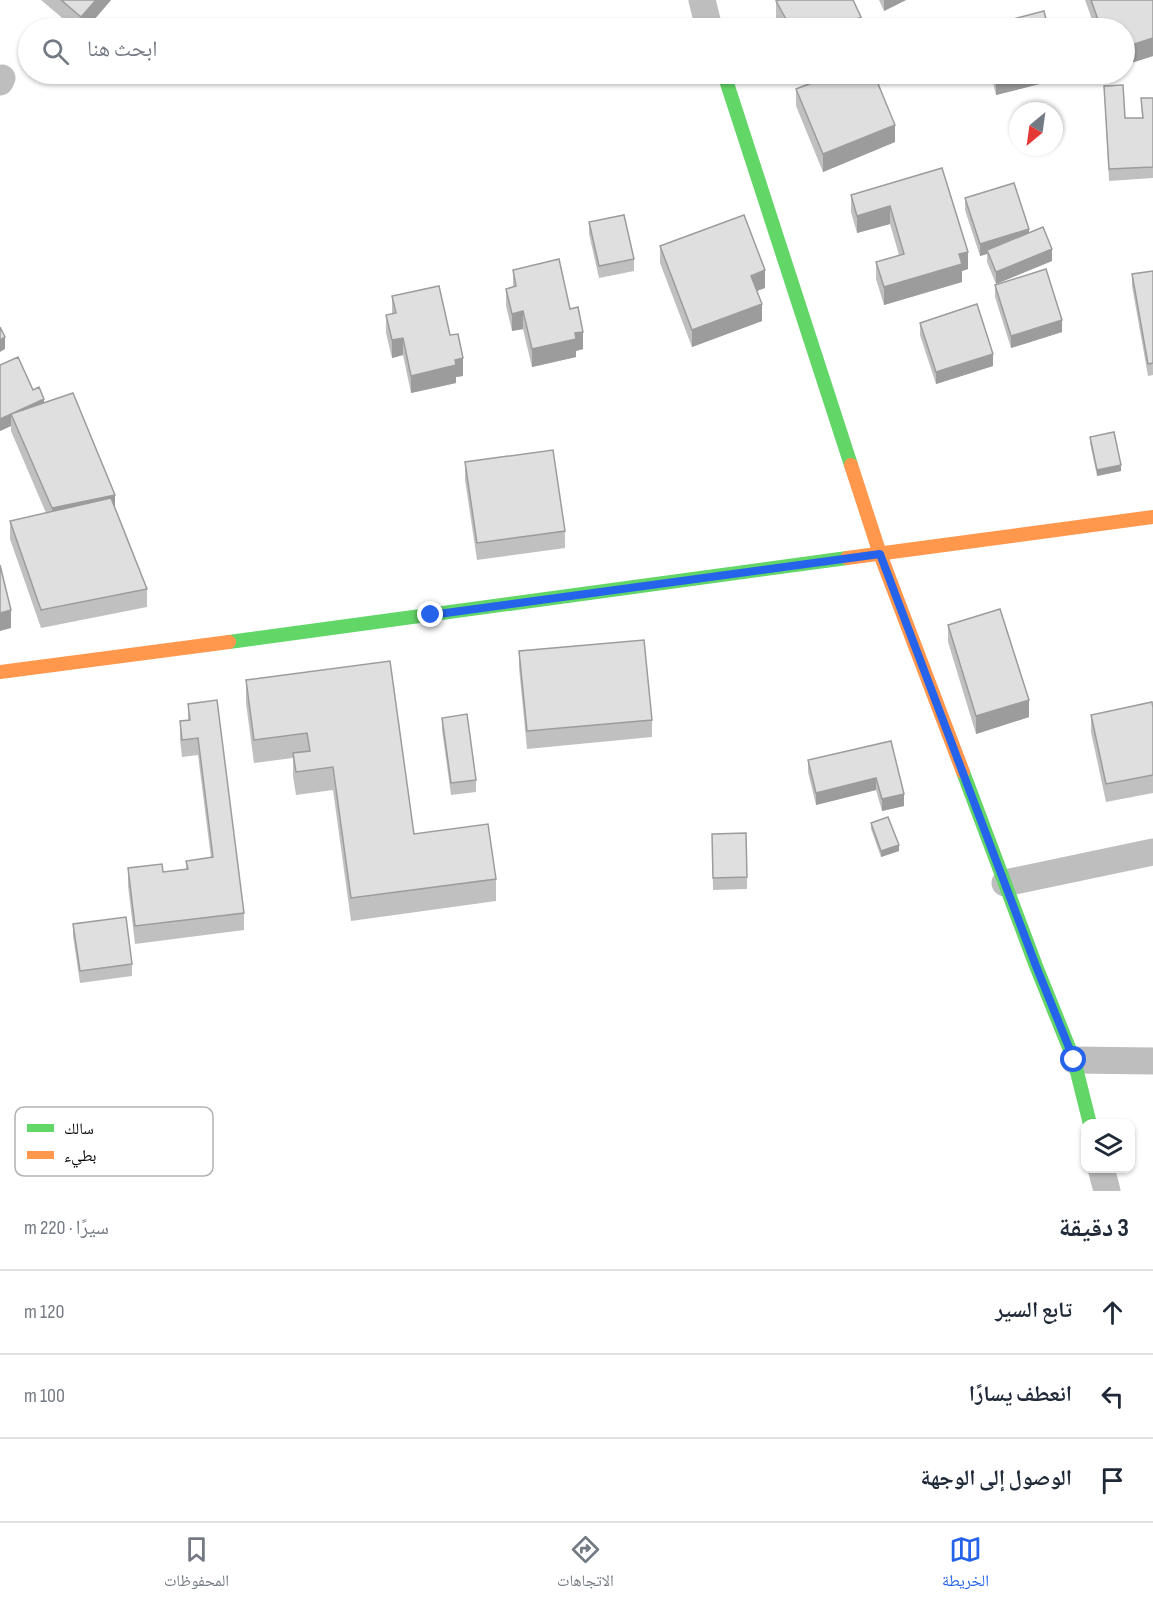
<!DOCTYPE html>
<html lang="ar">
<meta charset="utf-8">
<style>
body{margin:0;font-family:"Sofia Sans Condensed","Noto Naskh Arabic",sans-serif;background:#f2f2f3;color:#1f2937;direction:rtl}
.controls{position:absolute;right:18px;bottom:18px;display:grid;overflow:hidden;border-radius:12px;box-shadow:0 2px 4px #0004}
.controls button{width:54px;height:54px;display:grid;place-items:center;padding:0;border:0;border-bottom:2px solid #e0e1e3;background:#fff;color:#1f2937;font:30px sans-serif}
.compass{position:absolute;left:1009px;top:102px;width:54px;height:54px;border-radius:50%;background:#fff;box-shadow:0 2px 4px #0004;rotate:209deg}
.stop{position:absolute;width:18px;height:18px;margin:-14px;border:4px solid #2563eb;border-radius:50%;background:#fff}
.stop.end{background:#2563eb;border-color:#fff;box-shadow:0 2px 6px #0008}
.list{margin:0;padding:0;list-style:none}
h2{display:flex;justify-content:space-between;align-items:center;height:78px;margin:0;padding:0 24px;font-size:26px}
h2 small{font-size:20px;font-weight:400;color:#747a83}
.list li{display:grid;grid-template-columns:39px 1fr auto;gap:18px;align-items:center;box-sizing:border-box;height:84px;padding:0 24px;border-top:2px solid #e0e1e3}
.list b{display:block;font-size:22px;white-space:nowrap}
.list em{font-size:20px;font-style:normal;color:#747a83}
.icon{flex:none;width:33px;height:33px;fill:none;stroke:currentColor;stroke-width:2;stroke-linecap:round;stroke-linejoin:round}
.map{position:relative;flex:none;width:1153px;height:1191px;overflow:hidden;direction:ltr}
.search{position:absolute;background:#fff;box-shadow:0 2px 4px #0004;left:18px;right:18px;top:18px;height:66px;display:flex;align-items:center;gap:15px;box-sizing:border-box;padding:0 21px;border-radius:33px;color:#747a83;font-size:22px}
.sheet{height:330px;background:#fff}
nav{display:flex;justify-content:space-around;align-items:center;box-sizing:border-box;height:84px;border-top:2px solid #e0e1e3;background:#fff;font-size:16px;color:#747a83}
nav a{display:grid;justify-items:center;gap:3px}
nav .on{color:#2563eb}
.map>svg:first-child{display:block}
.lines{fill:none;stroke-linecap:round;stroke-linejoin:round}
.street{stroke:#bebebe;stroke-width:27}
.fast{stroke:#63d668;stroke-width:14}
.slow{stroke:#ff974d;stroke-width:14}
.wall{fill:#c0c0c0}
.shaded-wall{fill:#9c9c9c}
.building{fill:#dfdfdf;stroke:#9c9c9c;stroke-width:1.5}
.route{stroke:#2563eb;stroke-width:8}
.key{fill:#fff;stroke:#b2b2b2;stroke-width:1.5}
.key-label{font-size:16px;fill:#000}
</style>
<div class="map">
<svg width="1153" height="1191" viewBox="0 0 1153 1191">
<rect width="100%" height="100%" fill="#fff"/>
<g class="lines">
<path class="street" d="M702,0L709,28
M0,82L2,78
M1005,883L1153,852
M1074,1060L1153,1061
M1101,1168L1107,1191"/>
<path class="fast" d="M724,74L851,465
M229,642L847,558
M963,772L1036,966L1074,1060L1090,1124"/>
<path class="slow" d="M851,465L880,554L963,772
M847,558L1153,517
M0,672L229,642"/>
</g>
<path class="wall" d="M41,0H111L87,28H74Z
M879,0H906L884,11Z
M1085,0H1153V56L1125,65V28H1095Z
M776,1L861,28H782L776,18Z
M991,74H1059V79L996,95Z
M1104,86L1125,118H1142L1141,98H1153V178L1109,181Z
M796,89L895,142L823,172L796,106Z
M942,168L968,269L962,271V282L884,305L876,279V262L899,255L890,224L857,233L851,212V195Z
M965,198L1029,233L1052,261L996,284L987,262V254L980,256L965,210Z
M589,222L634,259V271L599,278L589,234Z
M660,246L765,288L757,291L762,321L692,347L660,263Z
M513,270L583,349L576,351V357L532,367L523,329L512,331L506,306V289L513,287Z
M1153,271V375L1148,376L1132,286V274Z
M995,285L1062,332L1011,348L995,297Z
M392,296L450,335L463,376L456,377V383L411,393L403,355L392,358L386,333V315L392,314Z
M920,323L993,366L936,384L920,335Z
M0,365L33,390L44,403L115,508L147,589V607L41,628L10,539V521L46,513L11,431V426L0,431Z
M1090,437L1121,471L1097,476L1090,443Z
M465,462L565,531V548L477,560L465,480Z
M948,625L1029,717L976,734L948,642Z
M519,651L652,720V737L527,749L519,668Z
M390,661L414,834L496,879V901L351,921L333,790L296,795L293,776V758L254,763L246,703V680Z
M217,700L244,913V930L135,944L128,886V868L163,872L186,870V861L211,858L198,755L182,757L180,739V721L188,720V704Z
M1153,708V793L1106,802L1091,732V715Z
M442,718L476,780V792L451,795L442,730Z
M891,741L904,806L882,811L876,790L816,805L808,772V760Z
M871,823L899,851L881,857L871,829Z
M712,834L747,877V889L713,890Z
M73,924L132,964V976L80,983L73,936Z"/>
<path class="shaded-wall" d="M96,0H111L87,28H81V17Z
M884,0H906L884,11Z
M861,17V28H840Z
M1153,38V56L1125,65V47Z
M1035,74H1059V79L996,95V83Z
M895,125V142L823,172V154Z
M890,206V224L857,233V216Z
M1029,229V241L987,250V254L980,256V244Z
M1052,249V261L996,284V272Z
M968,252V269L962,271V282L884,305V287L959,254Z
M765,270V288L751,293V276Z
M762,304V321L692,347V330Z
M523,311V329L512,331V314Z
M1062,320V332L1011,348V336Z
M583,332V349L576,351V357L532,367V349L575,333Z
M5,337V349L0,352V340Z
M403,338V355L392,358V340Z
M993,354V366L936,384V372Z
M463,358V376L456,377V383L411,393V376L455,360Z
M44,399V411L11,414V426L0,431V419Z
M1121,465V471L1097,476V470Z
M115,495V513L52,526V508Z
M11,610V628L0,631V613Z
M1029,700V717L976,734V716Z
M876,778V790L816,805V793Z
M904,794V806L882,811V799Z
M899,845V851L881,857V851Z"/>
<path class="building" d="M61,0H96L81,17Z
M780,0H853L861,17L840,28H791L776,1Z
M1091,0H1153V38L1125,47V28H1101Z
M1044,11L1048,28H982V27Z
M835,74H874L895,125L823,154L796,89Z
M994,74H1035L996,83Z
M1123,85L1125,118H1143L1141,98H1153V167L1109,169L1104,86Z
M942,168L968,252L959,254L962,264L884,287L876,262L904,254L890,206L857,216L851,195Z
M1014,183L1029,229L980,244L965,198Z
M624,215L634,259L599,266L589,222Z
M744,215L765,270L751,276L762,304L692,330L660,246Z
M1043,227L1052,249L996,272L987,250Z
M559,259L570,309L578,307L583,332L575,333L576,339L532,349L523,311L512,314L506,289L516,286L513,270Z
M1046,269L1062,320L1011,336L995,285Z
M1153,271V363L1148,364L1132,274Z
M439,286L450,335L458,334L463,358L455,360L456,365L411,376L403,338L392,340L386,315L396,313L392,296Z
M977,304L993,354L936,372L920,323Z
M0,327L5,337L0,340Z
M18,357L33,390L39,387L44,399L0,419V365Z
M73,393L115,495L52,508L11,414Z
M1114,432L1121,465L1097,470L1090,437Z
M553,450L565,531L477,543L465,462Z
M111,498L147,589L41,610L10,521Z
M0,565L11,610L0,613Z
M1000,609L1029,700L976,716L948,625Z
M644,640L652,720L527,731L519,651Z
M390,661L414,834L488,824L496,879L351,898L333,767L296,772L293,753L310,751L307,733L254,740L246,680Z
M217,700L244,913L135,926L128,868L162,864L163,872L188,869L186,861L213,857L198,738L182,740L180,721L190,720L188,704Z
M1152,702L1153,708V775L1106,784L1091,715Z
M467,714L476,780L451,783L442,718Z
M891,741L904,794L882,799L876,778L816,793L808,760Z
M888,817L899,845L881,851L871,823Z
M746,833L747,877L713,878L712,834Z
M126,917L132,964L80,971L73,924Z"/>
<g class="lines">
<path class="route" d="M431,615L880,554L1036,966L1074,1060"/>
</g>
<rect x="15" y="1107" width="198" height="69" rx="9" class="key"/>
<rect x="27" y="1124" width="27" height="8" fill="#63d668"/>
<rect x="27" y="1151" width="27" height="8" fill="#ff974d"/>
<g class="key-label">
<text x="64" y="1134">سالك</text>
<text x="64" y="1161">بطيء</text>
</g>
</svg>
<div class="controls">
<button><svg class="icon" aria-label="layers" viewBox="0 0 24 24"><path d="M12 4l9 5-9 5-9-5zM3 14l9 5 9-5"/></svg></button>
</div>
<svg class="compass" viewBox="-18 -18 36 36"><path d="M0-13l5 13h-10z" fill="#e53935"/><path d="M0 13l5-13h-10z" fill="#747a83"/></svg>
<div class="stop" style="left:1074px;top:1060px"></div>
<div class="stop end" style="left:431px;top:615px"></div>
<div class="search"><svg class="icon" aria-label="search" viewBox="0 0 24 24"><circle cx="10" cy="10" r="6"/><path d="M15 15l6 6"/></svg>ابحث هنا</div>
</div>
<section class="sheet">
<h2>3 دقيقة<small>سيرًا · 220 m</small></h2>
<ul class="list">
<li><svg class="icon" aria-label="ahead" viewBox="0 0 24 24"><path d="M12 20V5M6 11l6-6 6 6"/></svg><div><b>تابع السير</b></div><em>120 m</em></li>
<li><svg class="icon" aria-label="left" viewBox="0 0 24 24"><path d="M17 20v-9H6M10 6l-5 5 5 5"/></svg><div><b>انعطف يسارًا</b></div><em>100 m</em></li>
<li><svg class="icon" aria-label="arrive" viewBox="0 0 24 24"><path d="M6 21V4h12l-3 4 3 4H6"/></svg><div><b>الوصول إلى الوجهة</b></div></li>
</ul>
</section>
<nav>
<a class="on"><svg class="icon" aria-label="map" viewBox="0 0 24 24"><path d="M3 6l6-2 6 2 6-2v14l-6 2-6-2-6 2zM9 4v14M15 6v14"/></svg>الخريطة</a>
<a><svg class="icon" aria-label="directions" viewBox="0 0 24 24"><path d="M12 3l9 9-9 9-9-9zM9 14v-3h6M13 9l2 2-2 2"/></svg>الاتجاهات</a>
<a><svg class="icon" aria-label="saved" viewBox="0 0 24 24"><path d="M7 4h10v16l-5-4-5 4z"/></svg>المحفوظات</a>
</nav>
